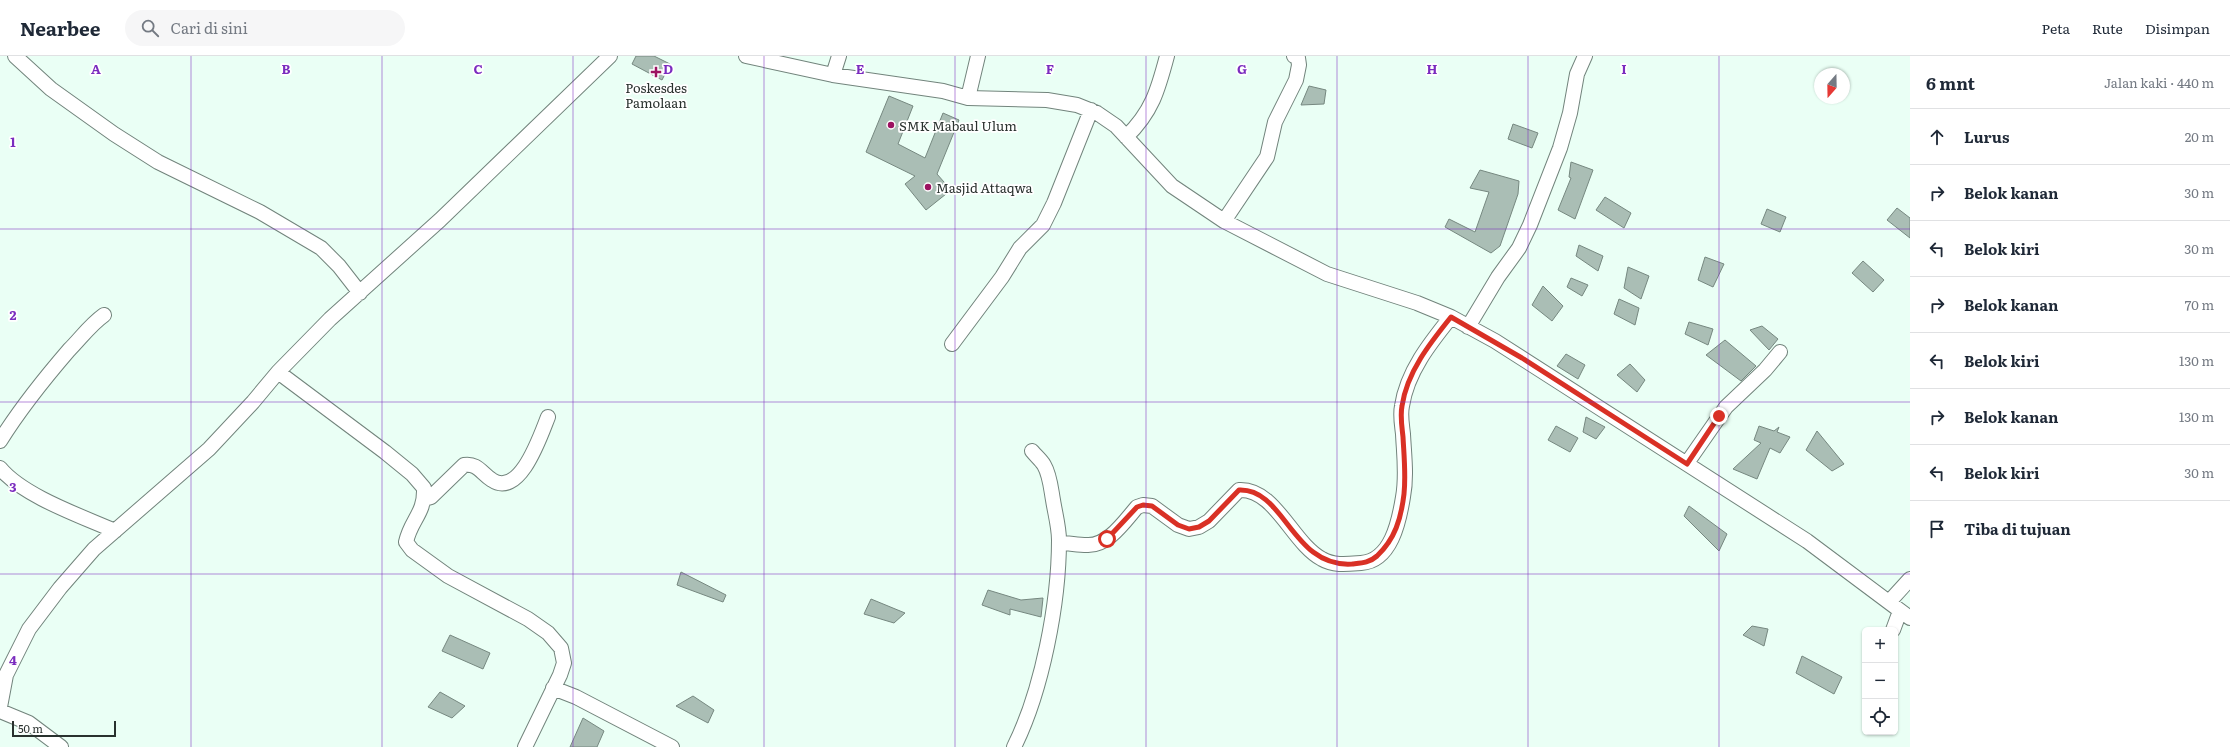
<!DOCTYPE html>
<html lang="id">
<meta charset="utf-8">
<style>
body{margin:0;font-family:Literata,serif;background:#f6f6f7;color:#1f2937}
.controls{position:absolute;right:12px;bottom:12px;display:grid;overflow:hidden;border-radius:6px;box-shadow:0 1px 3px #0004}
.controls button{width:36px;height:36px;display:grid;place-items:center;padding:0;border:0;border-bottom:1px solid #e0e1e3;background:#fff;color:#1f2937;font:20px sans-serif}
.compass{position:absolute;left:1814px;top:12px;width:36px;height:36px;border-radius:50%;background:#fff;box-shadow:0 1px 3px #0004;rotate:200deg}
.scale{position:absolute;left:12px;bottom:10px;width:104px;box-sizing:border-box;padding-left:4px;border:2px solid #29312e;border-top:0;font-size:11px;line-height:14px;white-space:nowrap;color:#29312e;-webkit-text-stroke:3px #fff;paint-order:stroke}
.stop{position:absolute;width:12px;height:12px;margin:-9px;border:3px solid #d93025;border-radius:50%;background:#fff}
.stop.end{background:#d93025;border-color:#fff;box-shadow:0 1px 4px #0008}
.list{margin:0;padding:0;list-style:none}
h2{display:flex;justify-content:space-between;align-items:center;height:52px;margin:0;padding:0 16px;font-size:17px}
h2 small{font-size:13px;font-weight:400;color:#747a83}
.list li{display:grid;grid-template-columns:26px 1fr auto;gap:12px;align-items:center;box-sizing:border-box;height:56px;padding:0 16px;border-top:1px solid #e0e1e3}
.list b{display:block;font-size:15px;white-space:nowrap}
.list em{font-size:13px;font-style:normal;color:#747a83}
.icon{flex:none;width:22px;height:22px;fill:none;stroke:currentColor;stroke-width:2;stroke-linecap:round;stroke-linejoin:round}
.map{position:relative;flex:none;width:1910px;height:691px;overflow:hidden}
header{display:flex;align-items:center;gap:24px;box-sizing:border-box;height:56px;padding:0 20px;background:#fff;border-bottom:1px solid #e0e1e3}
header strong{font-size:19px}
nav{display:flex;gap:22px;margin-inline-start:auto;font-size:14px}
.search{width:280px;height:36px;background:#f6f6f7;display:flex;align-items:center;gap:10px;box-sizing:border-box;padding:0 14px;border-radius:22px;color:#747a83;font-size:15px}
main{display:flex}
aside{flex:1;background:#fff}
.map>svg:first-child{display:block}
.building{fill:#aabeb5;stroke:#768880}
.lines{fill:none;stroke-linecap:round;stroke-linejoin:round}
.minor-casing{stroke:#72847c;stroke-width:16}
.minor{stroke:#fff;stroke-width:14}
.route{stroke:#d93025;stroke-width:5}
.grid{fill:none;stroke:#7b2cbf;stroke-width:1;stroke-opacity:0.55}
.poi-dot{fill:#9c1261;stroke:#fff;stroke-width:1.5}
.labels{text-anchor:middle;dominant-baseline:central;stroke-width:3.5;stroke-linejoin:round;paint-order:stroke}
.poi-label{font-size:13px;fill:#29312e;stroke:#fff;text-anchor:start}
.grid-label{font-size:13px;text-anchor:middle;font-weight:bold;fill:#7b2cbf;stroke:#fff;stroke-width:3.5;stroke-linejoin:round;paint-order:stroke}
</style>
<header>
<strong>Nearbee</strong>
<div class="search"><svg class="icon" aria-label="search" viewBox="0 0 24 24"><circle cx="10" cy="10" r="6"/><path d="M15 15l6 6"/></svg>Cari di sini</div>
<nav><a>Peta</a><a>Rute</a><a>Disimpan</a></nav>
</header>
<main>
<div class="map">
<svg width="1910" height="691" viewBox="0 0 1910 691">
<rect width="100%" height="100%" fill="#eafff5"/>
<path class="building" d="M636,0H654L670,8L662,24L632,8Z
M1309,30L1326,34L1324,48L1301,49Z
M889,40L913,50L898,88L925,102L943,57L959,64L937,118L951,134L926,154L905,128L915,120L866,96Z
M1513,68L1538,77L1532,92L1508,83Z
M1571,106L1593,114L1575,163L1558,154L1571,122L1569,121Z
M1480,114L1519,125L1518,138L1500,190L1491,197L1445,171L1449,163L1475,176L1489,136L1470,132Z
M1605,141L1631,157L1624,172L1596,154Z
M1897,152L1910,162V182L1887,164Z
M1767,153L1786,161L1780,176L1761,168Z
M1579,189L1603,200L1598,215L1576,200Z
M1705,201L1724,208L1713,231L1698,224Z
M1863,205L1884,224L1873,236L1852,217Z
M1628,211L1649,220L1641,243L1624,232Z
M1571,222L1588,229L1582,240L1567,231Z
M1543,230L1563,250L1552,265L1532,249Z
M1619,243L1639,252L1635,269L1614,258Z
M1689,266L1713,273L1708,289L1685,278Z
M1762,270L1778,283L1769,294L1750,274Z
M1725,284L1756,310L1741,325L1706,299Z
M1566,298L1585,309L1578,323L1557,310Z
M1630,308L1645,324L1637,336L1617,319Z
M1586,361L1605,371L1596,383L1583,376Z
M1556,370L1578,382L1570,396L1548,384Z
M1759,370L1774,375L1779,371L1777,376L1790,381L1780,397L1770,392L1757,423L1733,413L1761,387L1754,384Z
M1817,375L1844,408L1832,415L1806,394Z
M1689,450L1727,478L1719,495L1684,460Z
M681,516L726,539L723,546L677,529Z
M988,534L1021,544L1043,542L1041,561L1010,553V559L982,549Z
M871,543L905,557L894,567L864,558Z
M1752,570L1768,573L1764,590L1743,579Z
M450,579L490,597L483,613L442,595Z
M1802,600L1842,621L1834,638L1796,617Z
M440,636L465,650L452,662L428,651Z
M693,640L714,654L708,667L676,650Z
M583,662L604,675L597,691H570Z"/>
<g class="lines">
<defs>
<path id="minor" d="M15,0L51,33L114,78L158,106L260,156L321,192L339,210L360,237
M746,0L833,19L943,35L968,42L1047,44L1077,49L1097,57L1116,70L1172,130L1224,165L1327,218L1417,247L1451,261L1495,285L1807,485L1910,562
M833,19L839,0
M968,42L978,0
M1126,81C1152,56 1158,34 1167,0
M1224,165L1267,101L1275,66L1296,24L1299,9L1298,2L1294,0
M1468,271L1498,221L1519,192L1530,169L1560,92L1570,57L1577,18L1585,0
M952,288L1002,221L1020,192L1043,169L1054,147L1091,54
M278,316L385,396L412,418L424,432C425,458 411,463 406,486L412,494L448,520L528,563L548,577L561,592L564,607L560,619L525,691
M0,385C20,353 44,323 69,294C81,282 90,269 104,259
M1687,407L1726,351L1765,314L1780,296
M0,412C23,440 81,460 115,475
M424,443L431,441L464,409C478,407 481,417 492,424C520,443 541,378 548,361
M1059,487C1069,487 1077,489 1087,489C1108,490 1124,466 1137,451L1143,449L1152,450L1178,469L1189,473L1199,471L1209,465L1239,434C1275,432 1292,487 1322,503C1334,510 1348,508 1361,507C1391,505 1399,466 1403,441C1407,420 1404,399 1403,378C1402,369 1400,359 1402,350C1407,316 1430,287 1451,261
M1889,546L1910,523
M1893,574L1900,555
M553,632L576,641L672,691
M0,651L6,619L29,573L60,532L94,493L209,393L253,346L278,316L330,263L440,164L610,0
M0,655L29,667L61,691
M1014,691C1042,635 1059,547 1059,484C1059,471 1055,457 1053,444C1051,433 1050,419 1044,409C1041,404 1036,400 1032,395"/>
</defs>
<use href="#minor" class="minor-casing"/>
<use href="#minor" class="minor"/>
</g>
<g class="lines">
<path class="route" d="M1107,483L1137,451L1143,449L1152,450L1178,469L1189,473L1199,471L1209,465L1239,434C1285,432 1292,512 1352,508C1362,507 1369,507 1377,500C1395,483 1401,463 1404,438C1406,419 1404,400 1403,381C1402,371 1400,360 1402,350C1407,316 1430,287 1451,261L1522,302L1687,408L1719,360"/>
</g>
<path class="grid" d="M191,0V691M382,0V691M573,0V691M764,0V691M955,0V691M1146,0V691M1337,0V691M1528,0V691M1719,0V691M0,173H1910M0,346H1910M0,518H1910"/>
<g class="poi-dot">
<path d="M654 10h4v4h4v4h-4v4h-4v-4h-4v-4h4z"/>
<circle cx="891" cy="69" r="4"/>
<circle cx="928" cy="131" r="4"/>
</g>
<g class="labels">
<g class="poi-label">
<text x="656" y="31" text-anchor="middle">Poskesdes<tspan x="656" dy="15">Pamolaan</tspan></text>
<text x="899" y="69">SMK Mabaul Ulum</text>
<text x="936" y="131">Masjid Attaqwa</text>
</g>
</g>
<g class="grid-label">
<text x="96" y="18">A</text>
<text x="286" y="18">B</text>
<text x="478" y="18">C</text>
<text x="668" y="18">D</text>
<text x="860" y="18">E</text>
<text x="1050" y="18">F</text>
<text x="1242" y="18">G</text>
<text x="1432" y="18">H</text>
<text x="1624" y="18">I</text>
<text x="13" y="91">1</text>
<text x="13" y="264">2</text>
<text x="13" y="436">3</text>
<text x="13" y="609">4</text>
</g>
</svg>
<div class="controls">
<button>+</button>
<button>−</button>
<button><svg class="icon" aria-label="locate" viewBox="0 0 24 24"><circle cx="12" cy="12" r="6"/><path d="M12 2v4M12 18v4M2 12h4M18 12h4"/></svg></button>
</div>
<svg class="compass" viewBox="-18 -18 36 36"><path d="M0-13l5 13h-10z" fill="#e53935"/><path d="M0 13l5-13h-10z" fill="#747a83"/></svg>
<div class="scale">50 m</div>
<div class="stop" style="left:1107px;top:483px"></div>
<div class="stop end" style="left:1719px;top:360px"></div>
</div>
<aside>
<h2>6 mnt<small>Jalan kaki · 440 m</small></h2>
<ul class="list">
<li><svg class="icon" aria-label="ahead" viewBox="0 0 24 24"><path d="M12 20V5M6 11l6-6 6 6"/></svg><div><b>Lurus</b></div><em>20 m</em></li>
<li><svg class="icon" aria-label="right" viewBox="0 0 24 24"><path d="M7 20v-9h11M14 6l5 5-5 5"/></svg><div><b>Belok kanan</b></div><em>30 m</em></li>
<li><svg class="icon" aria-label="left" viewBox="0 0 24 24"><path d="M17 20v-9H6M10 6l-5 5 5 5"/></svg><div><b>Belok kiri</b></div><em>30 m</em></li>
<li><svg class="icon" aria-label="right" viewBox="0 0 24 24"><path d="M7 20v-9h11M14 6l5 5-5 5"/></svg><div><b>Belok kanan</b></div><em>70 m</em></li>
<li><svg class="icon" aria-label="left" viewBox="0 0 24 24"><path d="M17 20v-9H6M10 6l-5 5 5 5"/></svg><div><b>Belok kiri</b></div><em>130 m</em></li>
<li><svg class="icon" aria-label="right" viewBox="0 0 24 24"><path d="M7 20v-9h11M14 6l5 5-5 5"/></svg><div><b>Belok kanan</b></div><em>130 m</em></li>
<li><svg class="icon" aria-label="left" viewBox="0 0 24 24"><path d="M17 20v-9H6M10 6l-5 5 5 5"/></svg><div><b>Belok kiri</b></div><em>30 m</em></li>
<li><svg class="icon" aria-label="arrive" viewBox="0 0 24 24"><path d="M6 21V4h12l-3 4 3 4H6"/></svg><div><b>Tiba di tujuan</b></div></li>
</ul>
</aside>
</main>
